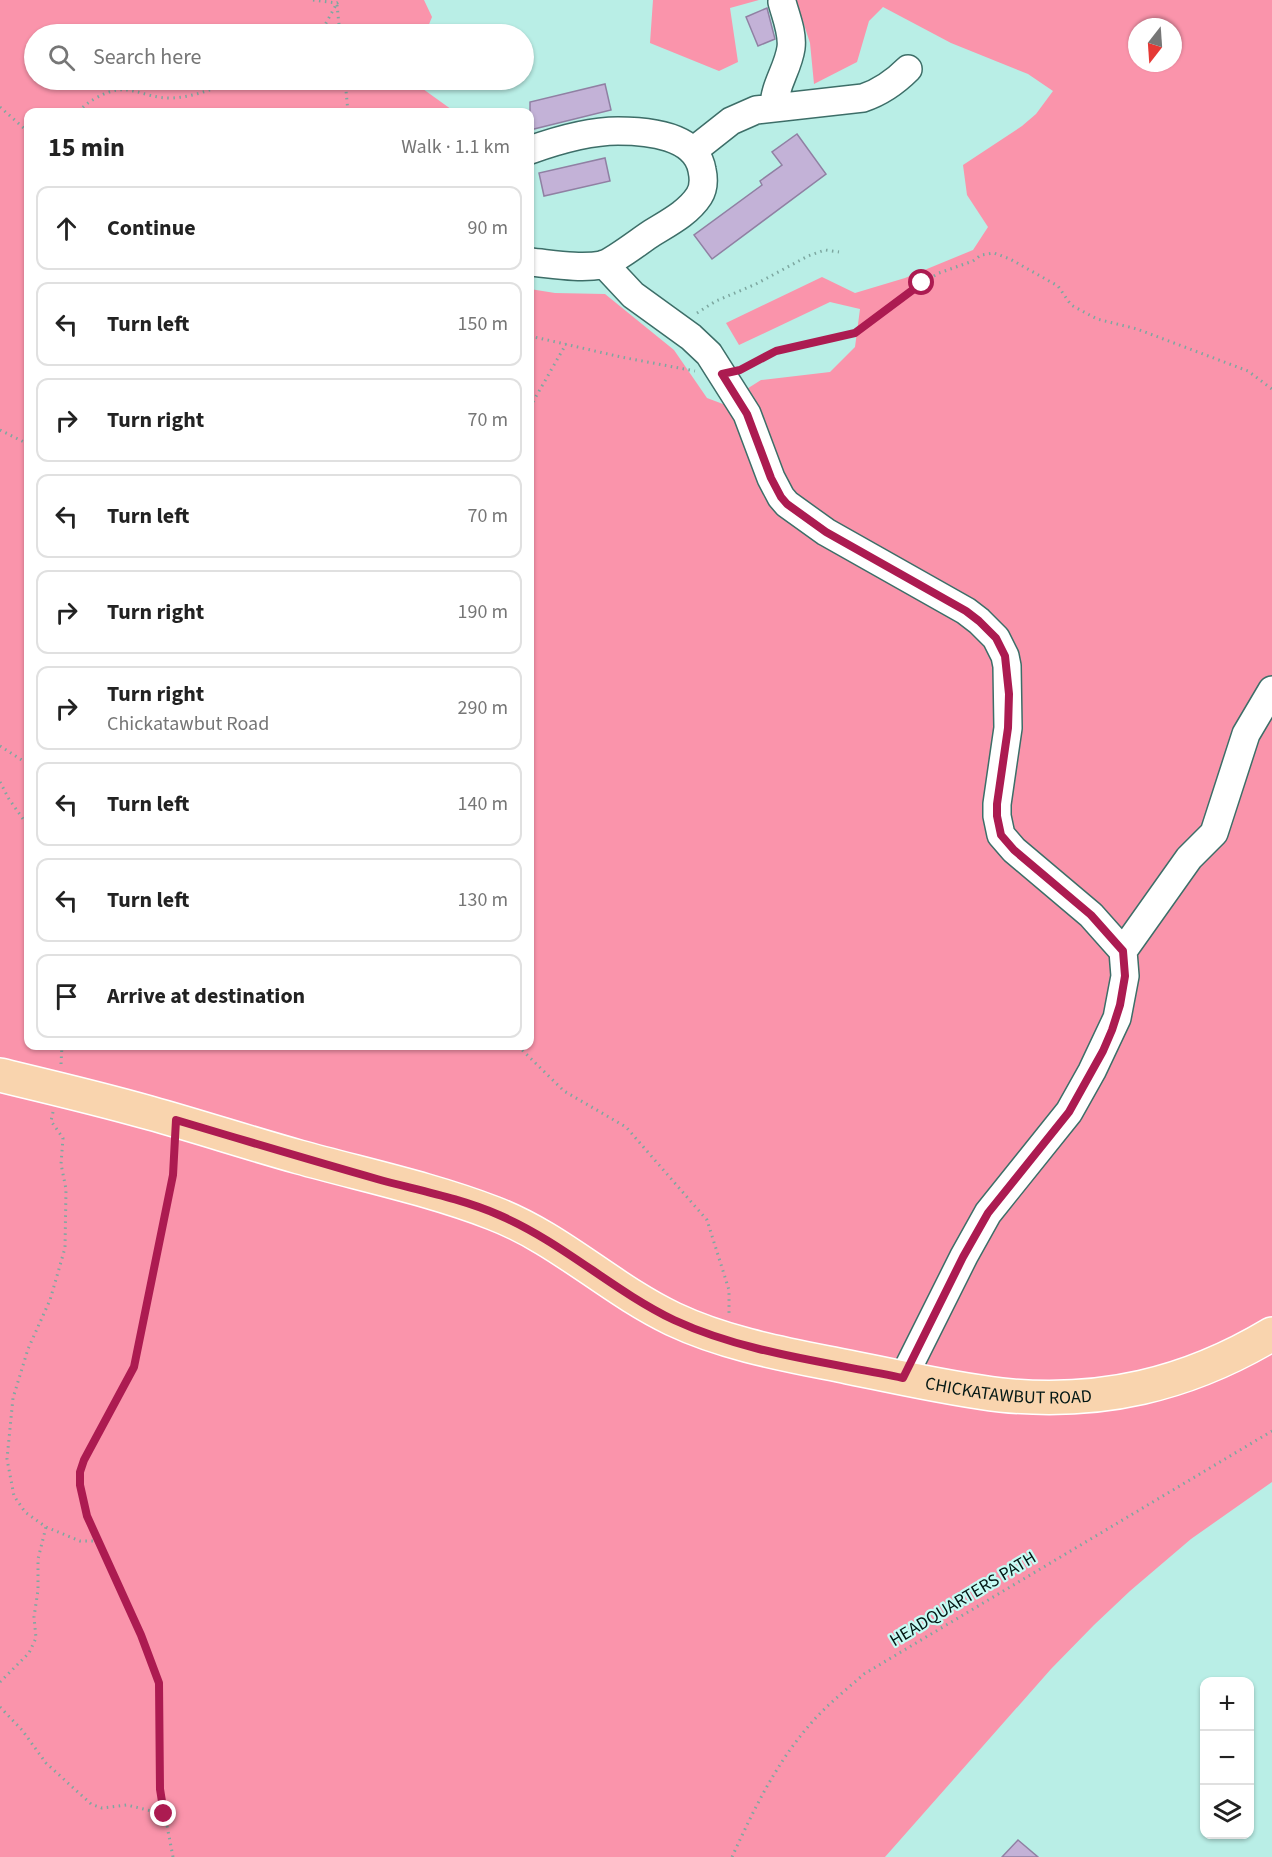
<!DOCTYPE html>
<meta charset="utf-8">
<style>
body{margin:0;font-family:"Source Sans 3",sans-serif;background:#f2f2f2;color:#222}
.controls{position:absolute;right:18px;bottom:18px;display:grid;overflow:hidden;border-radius:12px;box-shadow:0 2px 4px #0004}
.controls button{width:54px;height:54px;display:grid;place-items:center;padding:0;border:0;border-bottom:2px solid #e0e0e0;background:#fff;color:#222;font:30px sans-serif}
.compass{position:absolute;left:1128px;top:18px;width:54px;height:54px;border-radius:50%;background:#fff;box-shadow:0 2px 4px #0004;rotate:197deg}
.stop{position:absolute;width:18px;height:18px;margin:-14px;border:4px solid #ac1b51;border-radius:50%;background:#fff}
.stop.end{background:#ac1b51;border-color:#fff;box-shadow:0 2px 6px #0008}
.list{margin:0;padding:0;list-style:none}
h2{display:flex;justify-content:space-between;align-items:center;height:78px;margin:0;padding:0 24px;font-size:26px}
h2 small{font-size:20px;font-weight:400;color:#767676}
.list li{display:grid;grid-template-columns:39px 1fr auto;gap:18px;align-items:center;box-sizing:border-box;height:84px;margin:0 12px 12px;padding:0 12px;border:2px solid #e0e0e0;border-radius:12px}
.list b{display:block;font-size:22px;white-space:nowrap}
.list p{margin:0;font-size:20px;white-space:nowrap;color:#767676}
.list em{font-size:20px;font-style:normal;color:#767676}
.icon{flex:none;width:33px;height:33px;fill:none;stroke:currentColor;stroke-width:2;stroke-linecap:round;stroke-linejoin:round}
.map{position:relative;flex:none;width:1272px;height:1857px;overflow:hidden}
.search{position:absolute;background:#fff;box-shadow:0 2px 4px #0004;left:24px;top:24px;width:510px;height:66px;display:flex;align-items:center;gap:15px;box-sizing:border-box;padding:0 21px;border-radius:33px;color:#767676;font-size:22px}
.panel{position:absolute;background:#fff;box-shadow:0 2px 4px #0004;left:24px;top:108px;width:510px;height:942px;border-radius:12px}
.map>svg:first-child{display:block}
.green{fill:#fa94ab;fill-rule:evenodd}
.building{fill:#c3b2d7;stroke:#9080a3;stroke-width:1.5}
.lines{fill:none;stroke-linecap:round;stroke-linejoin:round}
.minor-casing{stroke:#3d6e68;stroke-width:30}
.major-casing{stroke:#fff;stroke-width:36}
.path{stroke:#7da7a0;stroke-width:3;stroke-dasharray:1.5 4.5;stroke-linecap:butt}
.minor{stroke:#fff;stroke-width:27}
.major{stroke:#f9d4ae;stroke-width:33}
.route{stroke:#ac1b51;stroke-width:8}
.labels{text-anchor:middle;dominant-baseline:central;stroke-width:4.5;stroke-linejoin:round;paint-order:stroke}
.street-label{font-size:18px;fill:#041815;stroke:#c6fbf4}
</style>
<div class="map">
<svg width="1272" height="1857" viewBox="0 0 1272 1857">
<rect width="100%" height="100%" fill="#b9eee6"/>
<path class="green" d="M0,0H424L432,17L425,34H34V80H421L423,89L455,112H28V1046H530V289L555,293L605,294L674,350L707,398L723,404L761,380L830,372L855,347L860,309L830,302L739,345L726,323L822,277L855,293L905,278L973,250L988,227L967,195L963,165L1022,126L1036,114L1053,91L1028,74L951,43L883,7L869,21L857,62L814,84L810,43L796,0H1272V1482L1191,1539L1130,1591L1094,1625L1051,1669L885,1857H0ZM1137,27H1173V63H1137Z
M653,0H759L730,8L738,62L719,71L650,43Z"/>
<path class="building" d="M767,8L775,39L758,46L746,17Z
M605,84L611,110L530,130V102Z
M797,134L826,174L712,259L694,235L762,185L760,181L782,165L772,152Z
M605,158L610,181L544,196L539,173Z
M1018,1840L1038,1857H1002Z"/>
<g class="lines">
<defs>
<path id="minor" d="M774,107C774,86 788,69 791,48C793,33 786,17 782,2
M530,150C558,140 588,131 618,131C647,131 696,135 702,170C704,179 704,188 699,196C688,213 668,223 652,233C641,240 613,262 602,265C579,269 552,264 530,262
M693,151L731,121L756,110L863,98C881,92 894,83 908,69
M604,264L633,295L691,337L709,354L747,414L771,478L781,497L787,504L826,532L966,611L979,621L996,638L1005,656L1007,666L1008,728L997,804V816L1001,835L1014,850L1091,915L1123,951
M903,1378L964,1256L988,1213L1069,1112L1092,1071L1117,1018L1125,976L1123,951L1189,858L1214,833L1246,734L1272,690"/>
<g id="major">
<path id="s1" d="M0,1075C50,1087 101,1099 150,1113C200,1127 249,1143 299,1157C364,1175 431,1189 493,1213C559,1238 610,1289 673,1319C728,1345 789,1355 848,1367C899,1377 950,1389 1001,1395C1100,1405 1187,1385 1272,1334"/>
</g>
</defs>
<use href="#minor" class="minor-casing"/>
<use href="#major" class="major-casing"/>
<path class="path" d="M313,0L337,3L341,0
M337,5L340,34
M320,34L337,3
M345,80L348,112
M0,107L28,132
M79,112C84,105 89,102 96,98C129,79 141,99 172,98C195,97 217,87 238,80
M28,212L26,233L28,239
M697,313L716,301L756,284L808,256L825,250L839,252
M530,336L621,357L695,371
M743,369L776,351L855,333L922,283L939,273L973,261L981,255L994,253L1010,259L1058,286L1071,305L1097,319L1137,329L1248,371L1272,389
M530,407L566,344
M0,430L28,444
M0,746L28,764
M0,782L9,799L28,826
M518,1046L564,1091L626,1127L707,1220L729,1290V1315
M61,1064L62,1046
M53,1112L51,1121L63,1138L61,1164L66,1189L65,1248L50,1300L28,1349L13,1398L7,1459L14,1496L25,1512L46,1527L80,1541H99
M0,1682L29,1653L36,1638L34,1617L38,1590V1559L46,1527
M0,1707L22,1730L46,1763L91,1804L102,1808L127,1805L164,1814
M173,1857L160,1789L159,1683L141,1635L87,1516L80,1485V1472L85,1460L134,1367L173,1175L175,1146
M732,1857C754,1809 777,1761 813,1721C828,1704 847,1689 864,1674L1272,1431"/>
<use href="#minor" class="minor"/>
<use href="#major" class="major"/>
</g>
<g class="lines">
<path class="route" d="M164,1814L160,1789L159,1683L141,1635L87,1516L80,1485V1472L84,1460L134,1367L173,1175L176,1120C243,1140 310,1160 377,1179C417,1190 460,1198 499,1215C562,1242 612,1290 674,1320C745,1353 827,1362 903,1378L963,1257L988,1213L1069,1112L1103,1051L1112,1030L1120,1005L1125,976L1123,951L1091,915L1014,850L1001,835L997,816V804L1008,728L1009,694L1005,656L996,638L979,621L966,611L826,532L787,504L781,497L771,478L747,414L722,374L740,370L776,351L855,333L922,283"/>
</g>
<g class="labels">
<g class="street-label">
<text stroke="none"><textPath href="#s1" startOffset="1066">CHICKATAWBUT ROAD</textPath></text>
<text transform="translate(963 1599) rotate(-31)">HEADQUARTERS PATH</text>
</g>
</g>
</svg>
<div class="controls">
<button>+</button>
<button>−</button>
<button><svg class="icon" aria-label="layers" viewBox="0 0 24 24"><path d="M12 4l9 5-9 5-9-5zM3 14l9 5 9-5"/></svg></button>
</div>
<svg class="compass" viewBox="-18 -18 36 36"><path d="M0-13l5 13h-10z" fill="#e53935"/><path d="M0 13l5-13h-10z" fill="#767676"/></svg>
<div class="stop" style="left:922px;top:283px"></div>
<div class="stop end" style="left:164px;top:1814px"></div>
<div class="search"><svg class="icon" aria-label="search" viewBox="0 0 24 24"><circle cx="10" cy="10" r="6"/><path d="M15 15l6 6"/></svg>Search here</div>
<section class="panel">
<h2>15 min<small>Walk · 1.1 km</small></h2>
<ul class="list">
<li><svg class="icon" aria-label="ahead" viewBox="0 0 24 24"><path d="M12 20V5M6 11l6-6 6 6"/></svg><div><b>Continue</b></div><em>90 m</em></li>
<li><svg class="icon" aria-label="left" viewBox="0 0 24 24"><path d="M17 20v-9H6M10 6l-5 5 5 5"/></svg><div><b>Turn left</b></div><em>150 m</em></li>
<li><svg class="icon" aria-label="right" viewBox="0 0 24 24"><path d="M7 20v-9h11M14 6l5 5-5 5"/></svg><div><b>Turn right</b></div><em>70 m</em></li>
<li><svg class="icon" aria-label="left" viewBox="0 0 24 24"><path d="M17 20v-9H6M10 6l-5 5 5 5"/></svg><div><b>Turn left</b></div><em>70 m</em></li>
<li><svg class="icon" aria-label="right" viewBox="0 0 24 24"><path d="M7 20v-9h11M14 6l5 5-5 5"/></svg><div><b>Turn right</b></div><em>190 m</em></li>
<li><svg class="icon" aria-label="right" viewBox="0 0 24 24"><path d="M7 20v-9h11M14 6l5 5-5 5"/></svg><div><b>Turn right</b><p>Chickatawbut Road</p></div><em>290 m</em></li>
<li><svg class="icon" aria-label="left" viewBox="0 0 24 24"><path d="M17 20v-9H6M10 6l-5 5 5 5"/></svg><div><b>Turn left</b></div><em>140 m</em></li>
<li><svg class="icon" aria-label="left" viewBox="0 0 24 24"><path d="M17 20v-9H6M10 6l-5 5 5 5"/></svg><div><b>Turn left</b></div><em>130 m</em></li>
<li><svg class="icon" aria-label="arrive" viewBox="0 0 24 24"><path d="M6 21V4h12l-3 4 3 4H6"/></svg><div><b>Arrive at destination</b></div></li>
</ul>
</section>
</div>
